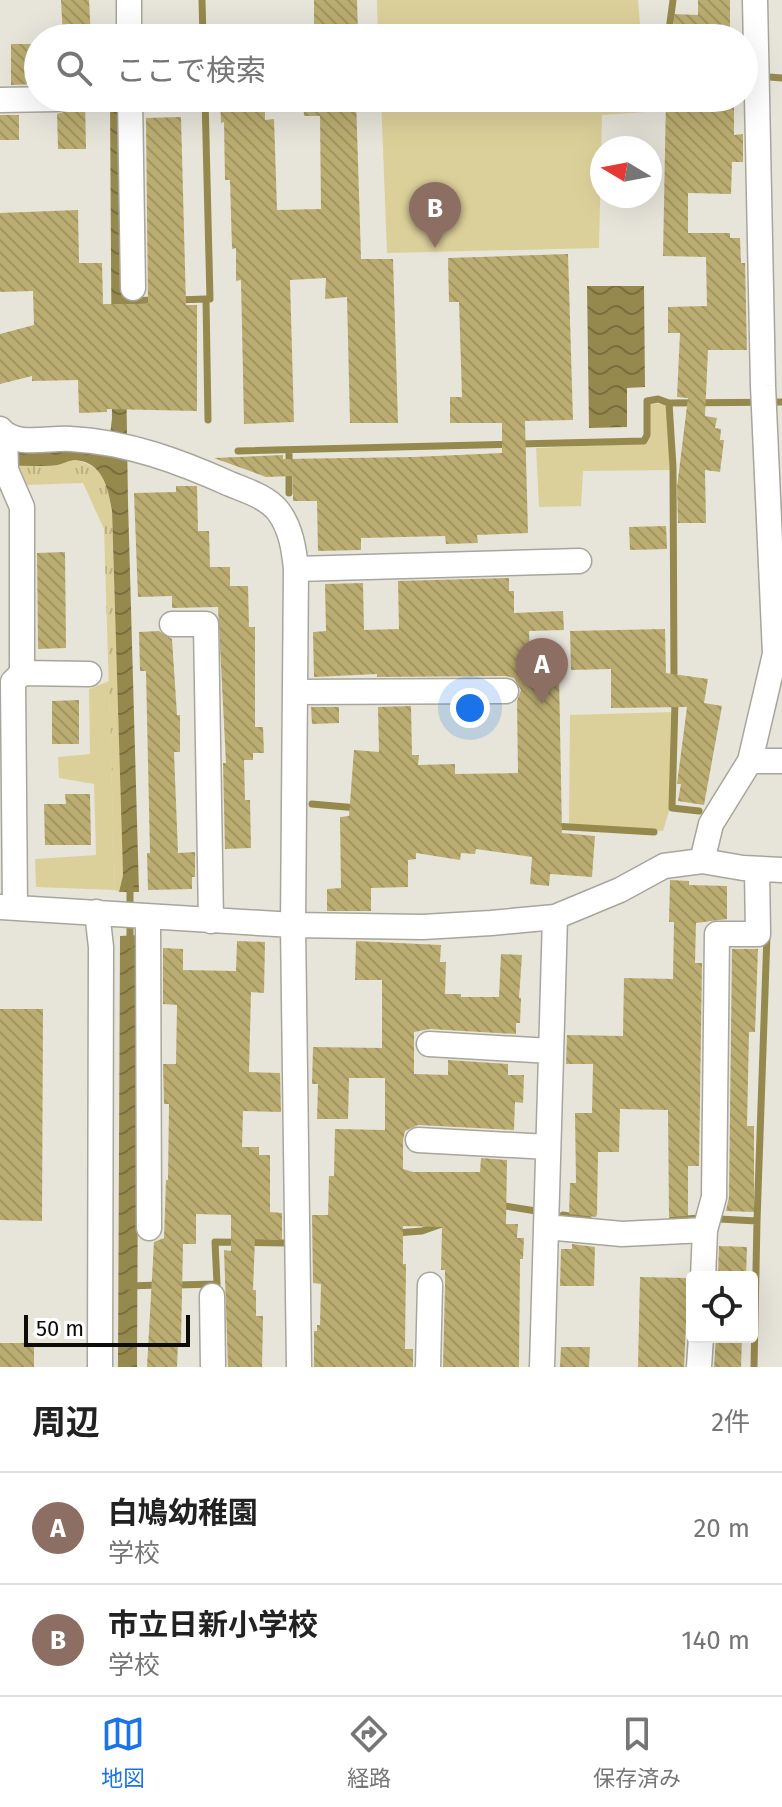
<!DOCTYPE html>
<html lang="ja">
<meta charset="utf-8">
<style>
body{margin:0;font-family:"Fira Sans","Noto Sans JP",sans-serif;background:#f2f2f2;color:#222}
.controls{position:absolute;right:24px;bottom:24px;display:grid;overflow:hidden;border-radius:8px;box-shadow:0 8px 32px #0002}
.controls button{width:72px;height:72px;display:grid;place-items:center;padding:0;border:0;border-bottom:2px solid #e0e0e0;background:#fff;color:#222;font:40px sans-serif}
.compass{position:absolute;left:590px;top:136px;width:72px;height:72px;border-radius:50%;background:#fff;box-shadow:0 8px 32px #0002;rotate:280deg}
.scale{position:absolute;left:24px;bottom:20px;width:166px;box-sizing:border-box;padding-left:8px;border:4px solid #0d0c09;border-top:0;font-size:22px;line-height:28px;white-space:nowrap;color:#0d0c09;-webkit-text-stroke:6px #fff;paint-order:stroke}
.you{position:absolute;left:470px;top:708px;width:28px;height:28px;margin:-20px;border:6px solid #fff;border-radius:50%;background:#1a73e8;box-shadow:0 0 0 12px #1a73e833}
.badge{display:grid;place-items:center;width:52px;height:52px;border-radius:50%;background:#1a73e8;color:#fff;font-size:26px;font-weight:700}
.pin{position:absolute;translate:-50% -66px;filter:drop-shadow(0 2px 4px #0008)}
.pin::after{content:'';position:absolute;top:42px;width:28px;height:24px;background:inherit;clip-path:polygon(0 0,100% 0,50% 100%)}
.list{margin:0;padding:0;list-style:none}
h2{display:flex;justify-content:space-between;align-items:center;height:104px;margin:0;padding:0 32px;font-size:34px}
h2 small{font-size:26px;font-weight:400;color:#767676}
.list li{display:grid;grid-template-columns:52px 1fr auto;gap:24px;align-items:center;box-sizing:border-box;height:112px;padding:0 32px;border-top:2px solid #e0e0e0}
.list b{display:block;font-size:30px;white-space:nowrap}
.list p{margin:0;font-size:26px;white-space:nowrap;color:#767676}
.list em{font-size:26px;font-style:normal;color:#767676}
.icon{flex:none;width:44px;height:44px;fill:none;stroke:currentColor;stroke-width:2;stroke-linecap:round;stroke-linejoin:round}
.map{position:relative;flex:none;width:782px;height:1367px;overflow:hidden}
.search{position:absolute;background:#fff;box-shadow:0 8px 32px #0002;left:24px;right:24px;top:24px;height:88px;display:flex;align-items:center;gap:20px;box-sizing:border-box;padding:0 28px;border-radius:44px;color:#767676;font-size:30px}
.sheet{height:328px;background:#fff}
nav{display:flex;justify-content:space-around;align-items:center;box-sizing:border-box;height:112px;border-top:2px solid #e0e0e0;background:#fff;font-size:22px;color:#767676}
nav a{display:grid;justify-items:center;gap:4px}
nav .on{color:#1a73e8}
.map>svg:first-child{display:block}
.grass{fill:url(#grass-tufts)}
.green{fill:#dcd09a}
.water{fill:url(#water-waves)}
.lines{fill:none;stroke-linecap:round;stroke-linejoin:round}
.stream{stroke:#96894e;stroke-width:7}
.building{fill:url(#building-back-hatch)}
.minor-casing{stroke:#a8a69c;stroke-width:27}
.minor{stroke:#fff;stroke-width:24}
</style>
<div class="map">
<svg width="782" height="1367" viewBox="0 0 782 1367">
<defs>
<pattern id="grass-tufts" width="24" height="20" patternUnits="userSpaceOnUse" patternTransform="scale(2)"><rect width="24" height="20" fill="#dcd09a"/><path d="M3 7l-1-3M5 7V3M7 7l1-3M15 17l-1-3M17 17v-4M19 17l1-3" fill="none" stroke="#bcb183"/></pattern>
<pattern id="water-waves" width="16" height="10" patternUnits="userSpaceOnUse" patternTransform="scale(2)"><rect width="16" height="10" fill="#96894e"/><path d="M0 5q4-4 8 0t8 0" fill="none" stroke="#796e3f"/></pattern>
<pattern id="building-back-hatch" width="6" height="6" patternUnits="userSpaceOnUse" patternTransform="scale(2)"><rect width="6" height="6" fill="#bbad71"/><path d="M-1 5l2 2M0 0l6 6M5-1l2 2" fill="none" stroke="#a09460"/></pattern>
</defs>
<rect width="100%" height="100%" fill="#e7e5da"/>
<path class="grass" d="M73,459C107,469 106,479 112,511L123,875L119,892L115,890L104,529L83,483L0,486V468C25,462 49,468 73,459Z"/>
<path class="green" d="M377,0H638L641,38H378Z
M381,98H645L646,112L602,115L599,248L387,253Z
M650,403L666,404L670,470L583,471L581,506L539,507L536,448L648,443Z
M109,681L115,890L36,887L35,859L96,855L94,784L59,778L58,757L90,754L89,689Z
M671,712L669,811L663,831L569,824L570,715Z"/>
<path class="water" d="M110,98H122L128,502L139,892H119L123,875L112,511C108,488 103,462 75,460C69,460 63,464 57,465C38,468 21,463 0,468V453L67,450L108,453L112,418Z
M587,286H644L645,387L627,388V427L589,428Z
M139,935L137,1367H118L120,936Z"/>
<g class="lines">
<path class="stream" d="M202,0L203,38
M668,38L673,0
M769,77L782,78
M205,98L210,299H206L208,420
M176,300L206,299
M117,301L156,300
M669,403L673,467L674,680
M238,451L644,441L647,435V401L658,399L669,403L782,402
M289,493V451
M675,701L672,808L699,811
M312,804L357,808
M553,826L654,832
M130,886V945
M499,1205L536,1211
M563,1215L588,1219
M672,1220L700,1218L757,1221L767,935
M396,1233L422,1231L442,1224
M176,1285L217,1284L215,1242L285,1243
M129,1286L159,1285
M754,1367L757,1221"/>
</g>
<path class="building" d="M61,0H89L91,38H63Z
M314,0H357L358,33L354,34L355,38H318V33H314Z
M698,0H730V38H674V14L698,15Z
M11,44H38V84L11,85Z
M73,98H85L86,149H58L57,114L66,111Z
M220,98H265V120L274,119L277,210L321,209L320,116H304L303,98H356L361,259H393L398,423H350L347,297L325,299L326,278L290,280L294,422L244,424L241,280L236,281V248L232,249L230,180H225L224,122L221,123Z
M666,98H734V135L743,134V162H732L731,194L688,193V233H730V238H740L741,263H745L747,350H708L705,416L717,418L715,428L721,429L720,440H724L720,472L705,470L706,523H678L677,487L688,398L677,397L680,333H668V307L707,306L706,257L663,256Z
M0,115H19V140H0Z
M181,117L186,305H197V411L107,409V412L79,413L78,380L32,381V376L0,384V334L34,325L33,291L0,292V213L78,210L79,263H102L103,304H148L146,118Z
M568,254L573,420L525,421L528,533L477,535L478,543L446,544L445,536L361,538V550L318,551L317,501H293V476L266,477L214,458L283,455V459L414,457L502,453V423H450V397H462L459,302H449L448,258Z
M176,486H197L198,531H209L210,567H230V586H248L249,627H255V727H263L264,753H253V760H244L245,800H250L251,848L225,849L223,763H226L218,607L172,608V596L138,597L134,493L176,492Z
M666,526L667,549L630,550L629,527Z
M65,552L66,648L38,649L37,553Z
M509,578V591H514V613L563,611L564,630L529,631L531,676L559,675L562,833L595,836L592,877L550,874L549,886L530,884L532,857L476,849L475,854L461,853L460,860L416,853V859L408,860V887L371,888V911H327V889L341,888L340,817L349,816L354,750L379,752L378,707L411,706L412,755H419L418,765L455,764V774L518,773L517,701L521,690L514,678L506,676L377,677V674L314,677L313,632L326,631L325,584L363,583L364,630L399,629L398,581Z
M665,629L666,673L708,679L704,703L722,706L704,805L678,801L681,784H677L687,707L611,708V669L571,670L570,631Z
M159,631L172,639L177,715H180V752H174L178,853L195,852V877H192V889L148,890L147,853H150L146,671H140L139,632Z
M79,700V744H52V701Z
M311,707H339V723L312,724Z
M65,794H90L91,845H45L44,804H66Z
M670,880L689,881V885L727,886V919L696,923L695,963H702L699,1166H688V1216L669,1217L668,1110L620,1109L619,1152H598L597,1214L596,1217L569,1214L570,1183H576L575,1113H592L593,1064H566L567,1035L623,1036L624,978L673,979L674,922H669Z
M237,941L265,942L264,993L251,992L249,1072L280,1073L281,1112L243,1111L242,1147H259V1155H270V1212L282,1213V1240L255,1239L253,1290H256V1316H263L262,1367H228L224,1250L231,1251V1215L196,1214V1244H183L181,1343H178L177,1367H147L154,1242L164,1238L166,1180H168L169,1104H164L163,1064H176L177,1005L163,1004V948L183,949V970L236,971Z
M356,941L441,945L440,962H446L445,994H461V997H499L501,954L522,955L519,998H521L520,1023H516V1034L430,1029L414,1032V1074L448,1075V1060L508,1064V1075H524L523,1103L515,1102L514,1130L418,1125L405,1131L403,1140V1169L413,1172H480L481,1158L507,1160L506,1224H518L517,1238H524L523,1259H520L519,1367H443L445,1285V1270H441L442,1227L403,1226V1264H406L405,1349H413V1367H314V1331H317V1325H320L321,1284L313,1283L312,1215H328L329,1176H334L335,1129L385,1130V1078H349L348,1119H317L318,1084H312L313,1047L382,1048V980H355Z
M732,949H758L755,1032H749L747,1126H754V1212L726,1211L729,1197Z
M0,1009H43L42,1221L0,1220Z
M572,1244L595,1247L594,1286H560L561,1249H572Z
M719,1246L747,1247L746,1277H718Z
M640,1277L688,1278L684,1367H638Z
M716,1337H742L741,1367H714Z
M0,1343H34V1367H0Z
M561,1347H590L589,1367H560Z"/>
<g class="lines">
<defs>
<path id="minor" d="M129,0V38
M130,98L133,288
M0,100L58,99
M0,429C16,448 49,437 71,439C127,442 179,461 230,484C247,491 267,497 278,511C291,528 294,549 296,569L293,925L299,1367
M5,435L6,470L22,507V673L13,682L15,907
M296,569L579,561
M172,624H206L211,921
M22,673L89,674
M295,692L506,691
M750,761H782
M702,861L743,868L782,870
M0,907L293,925L423,927L491,923L555,917L620,890L664,866L702,861L711,824L750,761L775,654L763,386L755,0
M97,912L101,947L100,1367
M148,917L149,1228
M429,1044L551,1051
M418,1140L548,1147
M546,1227L622,1234L705,1230L703,1277
M705,1230L714,1197L717,934H758L757,869
M212,1296L213,1367
M428,1367L430,1285
M542,1367L555,917
M699,1367L701,1337"/>
</defs>
<use href="#minor" class="minor-casing"/>
<use href="#minor" class="minor"/>
</g>
</svg>
<div class="controls">
<button><svg class="icon" aria-label="locate" viewBox="0 0 24 24"><circle cx="12" cy="12" r="6"/><path d="M12 2v4M12 18v4M2 12h4M18 12h4"/></svg></button>
</div>
<svg class="compass" viewBox="-18 -18 36 36"><path d="M0-13l5 13h-10z" fill="#e53935"/><path d="M0 13l5-13h-10z" fill="#767676"/></svg>
<div class="scale">50 m</div>
<div class="you"></div>
<div class="pin badge" style="left:542px;top:704px;background:#8d6e63">A</div>
<div class="pin badge" style="left:435px;top:248px;background:#8d6e63">B</div>
<div class="search"><svg class="icon" aria-label="search" viewBox="0 0 24 24"><circle cx="10" cy="10" r="6"/><path d="M15 15l6 6"/></svg>ここで検索</div>
</div>
<section class="sheet">
<h2>周辺<small>2件</small></h2>
<ul class="list">
<li><span class="badge" style="background:#8d6e63">A</span><div><b>白鳩幼稚園</b><p>学校</p></div><em>20 m</em></li>
<li><span class="badge" style="background:#8d6e63">B</span><div><b>市立日新小学校</b><p>学校</p></div><em>140 m</em></li>
</ul>
</section>
<nav>
<a class="on"><svg class="icon" aria-label="map" viewBox="0 0 24 24"><path d="M3 6l6-2 6 2 6-2v14l-6 2-6-2-6 2zM9 4v14M15 6v14"/></svg>地図</a>
<a><svg class="icon" aria-label="directions" viewBox="0 0 24 24"><path d="M12 3l9 9-9 9-9-9zM9 14v-3h6M13 9l2 2-2 2"/></svg>経路</a>
<a><svg class="icon" aria-label="saved" viewBox="0 0 24 24"><path d="M7 4h10v16l-5-4-5 4z"/></svg>保存済み</a>
</nav>
